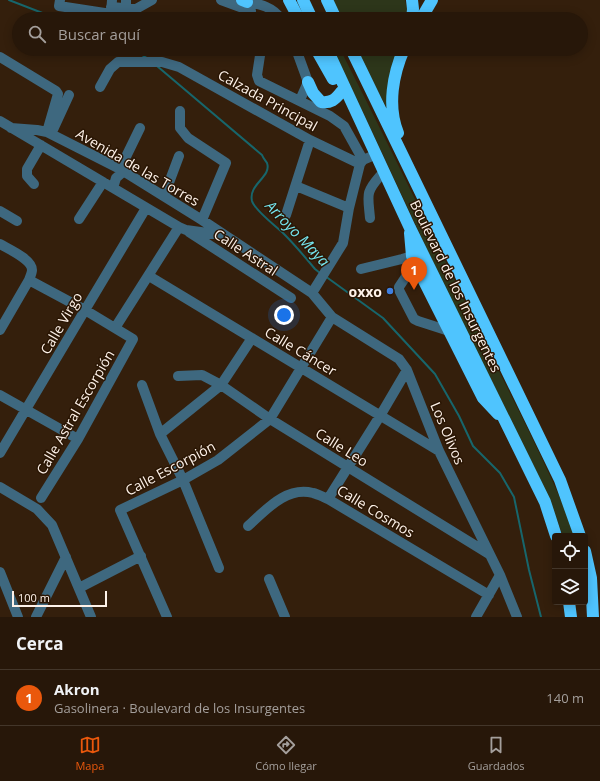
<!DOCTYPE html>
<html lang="es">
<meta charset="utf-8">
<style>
body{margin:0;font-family:"Open Sans",sans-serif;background:#2f2012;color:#f1f3f6}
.controls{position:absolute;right:12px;bottom:12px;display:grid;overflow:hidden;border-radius:4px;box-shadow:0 2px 10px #0003}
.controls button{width:36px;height:36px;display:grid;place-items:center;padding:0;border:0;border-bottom:1px solid #43362a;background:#271709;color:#f1f3f6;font:20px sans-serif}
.scale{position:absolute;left:12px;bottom:10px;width:95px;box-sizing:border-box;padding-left:4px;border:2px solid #fef2e9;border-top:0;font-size:11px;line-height:14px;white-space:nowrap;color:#fef2e9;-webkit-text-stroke:3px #2a1604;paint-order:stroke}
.you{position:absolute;left:284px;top:315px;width:14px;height:14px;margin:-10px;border:3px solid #fff;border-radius:50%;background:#1a73e8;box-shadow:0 0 0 6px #1a73e833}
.badge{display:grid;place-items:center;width:26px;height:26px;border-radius:50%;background:#ea580c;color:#fff;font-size:13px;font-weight:700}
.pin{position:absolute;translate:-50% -33px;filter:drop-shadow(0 1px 2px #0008)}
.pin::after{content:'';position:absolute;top:21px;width:14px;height:12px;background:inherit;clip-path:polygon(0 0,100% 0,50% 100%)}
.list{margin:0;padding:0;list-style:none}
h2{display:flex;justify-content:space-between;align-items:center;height:52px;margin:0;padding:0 16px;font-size:17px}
h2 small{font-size:13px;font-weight:400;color:#a49f9c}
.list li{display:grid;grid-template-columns:26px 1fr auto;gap:12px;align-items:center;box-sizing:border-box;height:56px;padding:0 16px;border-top:1px solid #43362a}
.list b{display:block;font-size:15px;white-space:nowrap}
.list p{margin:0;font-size:13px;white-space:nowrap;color:#a49f9c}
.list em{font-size:13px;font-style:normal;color:#a49f9c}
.icon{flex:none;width:22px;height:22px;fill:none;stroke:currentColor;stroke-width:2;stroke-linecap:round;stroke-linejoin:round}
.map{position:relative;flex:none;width:600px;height:617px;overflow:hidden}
.search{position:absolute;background:#271709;box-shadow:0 2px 10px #0003;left:12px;right:12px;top:12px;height:44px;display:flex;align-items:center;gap:10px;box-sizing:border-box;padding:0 14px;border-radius:22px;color:#a49f9c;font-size:15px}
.sheet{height:108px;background:#271709}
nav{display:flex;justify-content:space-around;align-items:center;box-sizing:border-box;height:56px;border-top:1px solid #43362a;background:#271709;font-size:11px;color:#a49f9c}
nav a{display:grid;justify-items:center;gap:2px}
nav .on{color:#ea580c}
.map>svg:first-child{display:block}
.green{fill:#2d361a}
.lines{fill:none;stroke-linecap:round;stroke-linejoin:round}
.stream{stroke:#17666c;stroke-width:2}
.minor{stroke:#3e687f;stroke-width:10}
.highway{stroke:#4fc4fe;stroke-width:12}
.shop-dot{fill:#3f7fe0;stroke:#2a1604;stroke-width:1.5}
.labels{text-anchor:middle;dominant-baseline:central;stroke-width:3;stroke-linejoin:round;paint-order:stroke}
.street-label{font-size:14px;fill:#fef2e9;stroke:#2a1604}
.poi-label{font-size:14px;font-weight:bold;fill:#fef2e9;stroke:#2a1604;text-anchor:end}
.water-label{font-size:15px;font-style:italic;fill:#76e6ef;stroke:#2a1604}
</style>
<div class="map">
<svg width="600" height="617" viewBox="0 0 600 617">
<rect width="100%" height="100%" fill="#341f0c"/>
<path class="green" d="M333,0H405L407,10L405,19H343Z
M332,49H340C390,147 438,246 486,345C517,408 550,470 576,536H563L549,499L441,279L361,108Z
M356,49H399L388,110Z"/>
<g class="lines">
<path class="stream" d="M9,0L58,19
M131,49L147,58
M157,66L262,155C263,158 266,161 267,163C272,177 248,184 252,201C255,211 276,226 284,234C295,245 305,257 315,269L320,273
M325,276L383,318L435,374L459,416L473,446L500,473L514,497L529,570L541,617"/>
<path class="minor" d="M60,0L59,6L111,14L112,0
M221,0L251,11
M247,2C260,4 273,7 281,19
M111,7L136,9L152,0
M124,19L126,15V0
M261,49L257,75L259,81L330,116L344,126L363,160
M296,49L308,82L300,100
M0,57L56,91L58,94L47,132
M100,87L110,69L118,62H162L179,67L310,140L360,164
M180,111V128L188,138L226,163L202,220
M0,121L179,227L186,230L222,235
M11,128L37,130L47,132L120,169L202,220L312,293L332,317L399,359L407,370L439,451L500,575L517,617
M52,132L69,95
M120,169L140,128
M34,184L27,176V169L41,145
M296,186L349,208
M113,188L116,178L124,171
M164,196L179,156
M0,211L17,221
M286,215L310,140
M370,218C368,195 365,193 380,176
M79,219L103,182
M189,232L291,298
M0,244C8,249 32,259 32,270C32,273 30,277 29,280L0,330
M415,263L399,287V290L414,319L418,321L449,331
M361,269L402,259L412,256
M149,276L439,451
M29,280L85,310L133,339L78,439L41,498
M312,293L343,243L349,208L360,164L363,160L370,157
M115,328L179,227
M178,376L202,375L221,385L270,419L489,554
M142,385L160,434L183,480L219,568
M0,395L78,439
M160,434L221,385L252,338
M0,453L85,310L146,208
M0,487L37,509L52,525L91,617
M328,499L380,416L407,370
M248,526C266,510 286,486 313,493C318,494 323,497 328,499L489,595
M0,572L18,617
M269,579L285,617
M79,588L141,556
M36,617L66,557
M167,617L120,510L183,480L218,460L270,419L332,317
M476,617L500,575"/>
<path class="highway" d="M242,0L247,2
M289,0L299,19
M303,0L312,19
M327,0L336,19
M412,19L413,9L412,0
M421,19L432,0
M316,49L333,79
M327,49L410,228L545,502L556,536
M351,49L560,480L580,536
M308,82L313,93L321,102C331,103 335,100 341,92
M398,133C387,106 393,74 404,49
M410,233L412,256L415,263L483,398L498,414
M585,551L591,578L593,617
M569,602L571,617"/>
</g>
<circle class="shop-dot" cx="390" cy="291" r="4"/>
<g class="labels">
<g class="street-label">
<text transform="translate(268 100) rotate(29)">Calzada Principal</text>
<text transform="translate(138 167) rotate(30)">Avenida de las Torres</text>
<text transform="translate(246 252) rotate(33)">Calle Astral</text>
<text transform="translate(456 286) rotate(64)">Boulevard de los Insurgentes</text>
<text transform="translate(61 323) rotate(-60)">Calle Virgo</text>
<text transform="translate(301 351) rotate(31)">Calle Cáncer</text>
<text transform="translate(75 412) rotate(-60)">Calle Astral Escorpión</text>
<text transform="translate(448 433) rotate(67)">Los Olivos</text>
<text transform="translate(342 447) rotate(32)">Calle Leo</text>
<text transform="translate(170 468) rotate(-28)">Calle Escorpión</text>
<text transform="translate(376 511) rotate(31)">Calle Cosmos</text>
</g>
<g class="poi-label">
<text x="382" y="291">oxxo</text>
</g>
<g class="water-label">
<text transform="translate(298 233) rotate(46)">Arroyo Maya</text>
</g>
</g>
</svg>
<div class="controls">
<button><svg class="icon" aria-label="locate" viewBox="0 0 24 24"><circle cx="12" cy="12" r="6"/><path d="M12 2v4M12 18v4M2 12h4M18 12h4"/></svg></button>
<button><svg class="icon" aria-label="layers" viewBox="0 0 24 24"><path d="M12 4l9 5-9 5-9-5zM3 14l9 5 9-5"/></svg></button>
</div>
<div class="scale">100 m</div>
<div class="you"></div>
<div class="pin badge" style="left:414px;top:290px">1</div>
<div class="search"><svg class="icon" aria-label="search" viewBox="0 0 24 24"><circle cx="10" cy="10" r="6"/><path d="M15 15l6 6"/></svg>Buscar aquí</div>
</div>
<section class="sheet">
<h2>Cerca<small></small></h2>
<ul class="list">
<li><span class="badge">1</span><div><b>Akron</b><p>Gasolinera · Boulevard de los Insurgentes</p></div><em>140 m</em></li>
</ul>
</section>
<nav>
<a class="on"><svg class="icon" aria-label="map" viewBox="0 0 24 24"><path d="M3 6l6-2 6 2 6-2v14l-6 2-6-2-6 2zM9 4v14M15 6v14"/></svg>Mapa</a>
<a><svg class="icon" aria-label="directions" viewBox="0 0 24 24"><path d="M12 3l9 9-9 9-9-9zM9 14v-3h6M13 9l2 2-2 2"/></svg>Cómo llegar</a>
<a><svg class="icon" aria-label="saved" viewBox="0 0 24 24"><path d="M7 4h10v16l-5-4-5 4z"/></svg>Guardados</a>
</nav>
